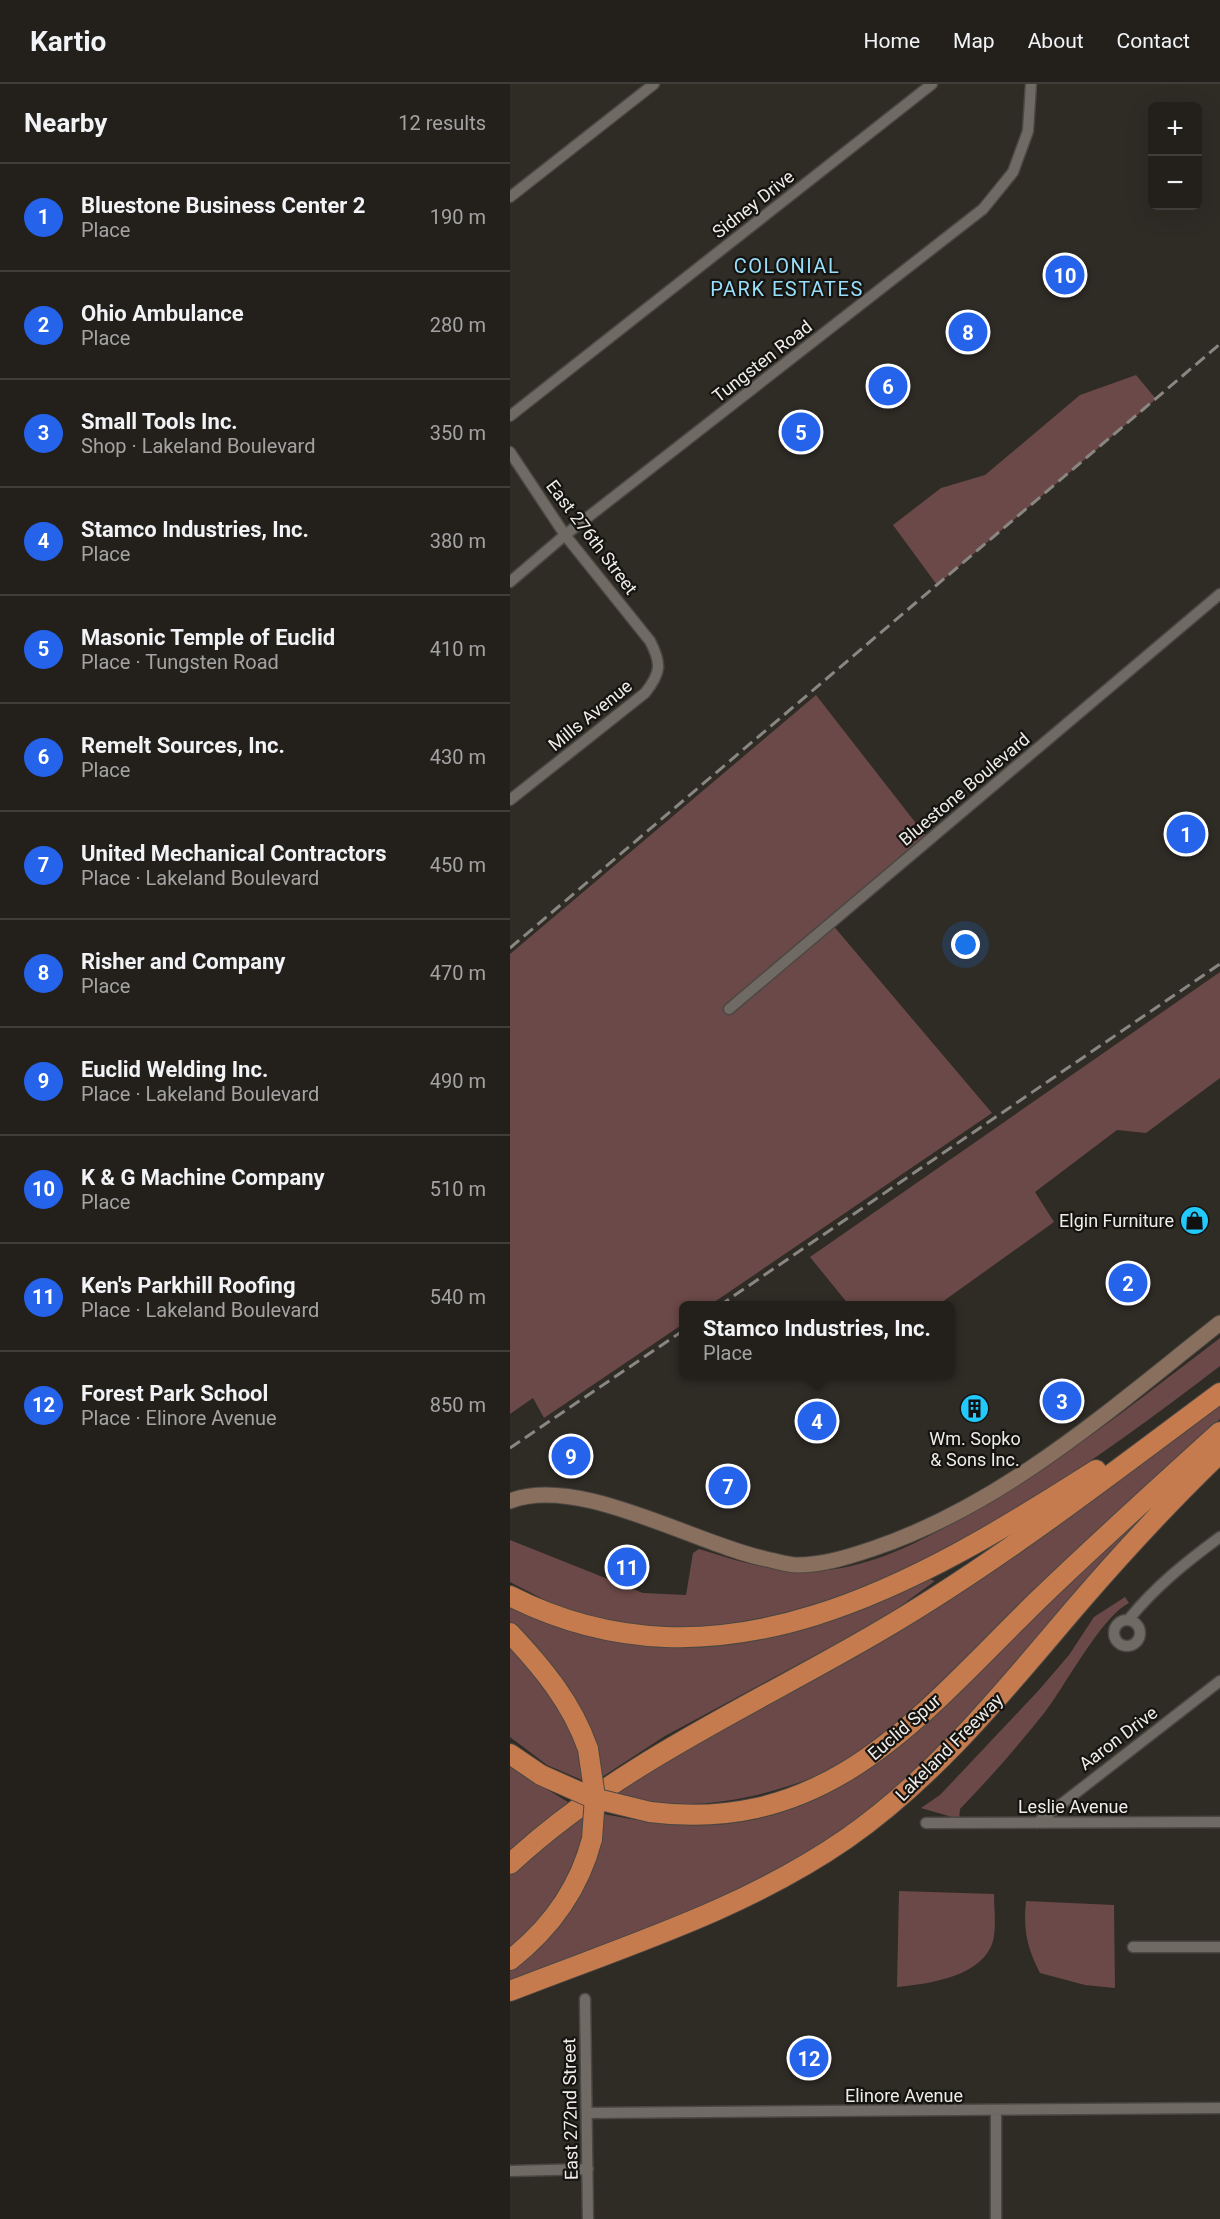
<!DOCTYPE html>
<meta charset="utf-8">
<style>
body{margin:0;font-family:Roboto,sans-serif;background:#2b2825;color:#f1f3f6}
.controls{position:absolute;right:18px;top:18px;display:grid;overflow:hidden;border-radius:9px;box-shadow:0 6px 24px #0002}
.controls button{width:54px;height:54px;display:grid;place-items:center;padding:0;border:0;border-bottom:2px solid #403e3b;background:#23201c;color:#f1f3f6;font:30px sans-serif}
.you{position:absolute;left:456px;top:861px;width:21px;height:21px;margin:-15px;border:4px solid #fff;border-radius:50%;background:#1a73e8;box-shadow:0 0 0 9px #1a73e833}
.badge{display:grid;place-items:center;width:39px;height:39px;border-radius:50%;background:#2563eb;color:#fff;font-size:20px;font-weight:700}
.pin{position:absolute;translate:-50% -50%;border:3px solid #fff;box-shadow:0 2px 6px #0006}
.popup{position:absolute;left:169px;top:1217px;width:276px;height:78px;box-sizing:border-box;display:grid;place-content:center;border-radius:9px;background:#23201c;filter:drop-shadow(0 2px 4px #0005);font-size:20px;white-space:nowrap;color:#a3a3a3}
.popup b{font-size:22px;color:#f1f3f6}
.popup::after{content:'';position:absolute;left:50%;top:100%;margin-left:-12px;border:12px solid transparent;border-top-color:#23201c}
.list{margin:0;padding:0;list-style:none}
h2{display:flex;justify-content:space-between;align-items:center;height:78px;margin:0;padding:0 24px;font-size:26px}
h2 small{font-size:20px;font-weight:400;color:#a3a3a3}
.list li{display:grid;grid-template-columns:39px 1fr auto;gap:18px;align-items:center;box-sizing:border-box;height:108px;padding:0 24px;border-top:2px solid #403e3b}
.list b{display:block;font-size:22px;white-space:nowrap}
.list p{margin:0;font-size:20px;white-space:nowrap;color:#a3a3a3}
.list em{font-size:20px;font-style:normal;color:#a3a3a3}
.map{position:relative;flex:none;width:710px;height:2135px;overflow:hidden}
header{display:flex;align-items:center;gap:36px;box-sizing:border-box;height:84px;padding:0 30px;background:#23201c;border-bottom:2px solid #403e3b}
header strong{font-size:28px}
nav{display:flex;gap:33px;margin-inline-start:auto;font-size:21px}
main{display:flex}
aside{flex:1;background:#23201c}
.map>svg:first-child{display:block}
.green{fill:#6b4948}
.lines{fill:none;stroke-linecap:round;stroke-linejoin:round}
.street-casing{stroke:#4b4742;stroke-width:13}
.secondary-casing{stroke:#4b4742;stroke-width:17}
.highway-casing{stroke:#4b4742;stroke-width:22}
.street{stroke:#6f6a63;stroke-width:10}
.secondary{stroke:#896f5d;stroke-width:15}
.highway{stroke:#c57b4e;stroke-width:20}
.rail{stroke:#8a8782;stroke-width:3;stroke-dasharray:12 6;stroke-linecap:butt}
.highway-bridge-casing{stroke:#4b4742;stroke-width:22;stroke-linecap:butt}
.highway-bridge{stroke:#c57b4e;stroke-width:20}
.labels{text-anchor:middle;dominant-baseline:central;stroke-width:4.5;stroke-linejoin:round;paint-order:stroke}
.street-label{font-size:18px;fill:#eeece8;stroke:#151411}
.poi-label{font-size:18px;fill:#eeece8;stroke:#151411;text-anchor:end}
.neighbourhood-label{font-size:20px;letter-spacing:1.5px;fill:#99defb;stroke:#151411}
</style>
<header>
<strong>Kartio</strong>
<nav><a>Home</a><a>Map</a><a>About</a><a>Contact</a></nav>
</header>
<main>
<aside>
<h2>Nearby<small>12 results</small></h2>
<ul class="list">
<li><span class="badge">1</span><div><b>Bluestone Business Center 2</b><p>Place</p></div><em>190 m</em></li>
<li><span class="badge">2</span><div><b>Ohio Ambulance</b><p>Place</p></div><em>280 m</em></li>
<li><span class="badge">3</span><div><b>Small Tools Inc.</b><p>Shop · Lakeland Boulevard</p></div><em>350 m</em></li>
<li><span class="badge">4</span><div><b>Stamco Industries, Inc.</b><p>Place</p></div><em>380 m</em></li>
<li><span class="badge">5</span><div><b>Masonic Temple of Euclid</b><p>Place · Tungsten Road</p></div><em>410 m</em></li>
<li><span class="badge">6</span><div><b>Remelt Sources, Inc.</b><p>Place</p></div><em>430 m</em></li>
<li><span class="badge">7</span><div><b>United Mechanical Contractors</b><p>Place · Lakeland Boulevard</p></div><em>450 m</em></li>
<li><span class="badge">8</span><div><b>Risher and Company</b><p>Place</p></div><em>470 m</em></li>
<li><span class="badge">9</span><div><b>Euclid Welding Inc.</b><p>Place · Lakeland Boulevard</p></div><em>490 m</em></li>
<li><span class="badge">10</span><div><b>K &amp; G Machine Company</b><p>Place</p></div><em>510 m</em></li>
<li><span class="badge">11</span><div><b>Ken's Parkhill Roofing</b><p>Place · Lakeland Boulevard</p></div><em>540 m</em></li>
<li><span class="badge">12</span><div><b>Forest Park School</b><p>Place · Elinore Avenue</p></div><em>850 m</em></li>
</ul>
</aside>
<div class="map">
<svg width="710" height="2135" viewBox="0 0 710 2135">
<rect width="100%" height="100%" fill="#2f2b25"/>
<path class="green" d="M626,291L646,315L427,501L383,441L431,404L475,391L570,311Z
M306,611L419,756L321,839L482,1029L200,1221L174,1222L173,1240L34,1334L23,1314L0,1330V870Z
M710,888V994L636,1049L607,1046L525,1108L544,1138L428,1221H339L300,1173Z
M710,1254V1282C578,1383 406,1507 240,1536C221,1539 202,1544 182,1544C143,1545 89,1539 53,1524C35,1517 18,1507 0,1498V1456L133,1509L176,1511L183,1469L189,1465C228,1477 263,1489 305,1487C353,1485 400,1463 441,1440C538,1389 623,1320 710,1254Z
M710,1320V1335C644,1397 576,1458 511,1520C475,1554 440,1590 403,1624C388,1638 372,1654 355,1666C296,1707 172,1739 104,1707L239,1625Z
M643,1421L646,1424C541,1543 439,1681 304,1768C212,1828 102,1860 0,1899V1885C55,1833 82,1808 94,1730C148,1741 201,1747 255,1733C353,1709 419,1635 489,1568C540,1518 591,1469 643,1421Z
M419,1495L425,1497L374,1534L155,1652L92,1693C81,1631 46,1581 0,1539V1520L167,1562L198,1560L245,1555L293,1543Z
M615,1513L619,1519C591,1533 556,1601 535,1628C508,1662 480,1694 450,1725L449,1735L411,1724L430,1711L529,1606L559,1571L584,1533Z
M0,1558L54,1622L79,1699L37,1681L0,1653Z
M0,1683L58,1718L0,1766Z
M76,1724L78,1748L57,1803L0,1869V1785Z
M389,1807L484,1810C484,1823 486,1838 484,1852C478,1892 419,1900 387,1903Z
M516,1817L604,1821L605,1904L575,1901L530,1889C517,1864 513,1845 516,1817Z"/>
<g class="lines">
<defs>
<path id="street" d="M0,113L144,0
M0,332L422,0
M0,368L55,451L140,557C152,580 151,589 135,609L0,716
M0,498L55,451L473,125L503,88L518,47L521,0
M219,925L710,510
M619,1535C646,1502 676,1478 710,1453
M604 1549a13 13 0 1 1 26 0a13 13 0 1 1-26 0Z
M416,1739L710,1738
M527,1739L710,1597
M623,1863H710
M75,1915L78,2135
M486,2027V2135
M78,2029L710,2024
M0,2087L78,2085"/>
<path id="secondary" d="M0,1417C68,1390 185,1460 256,1475C266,1477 277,1481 287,1481C313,1481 338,1473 362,1465C494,1421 602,1324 710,1239"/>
<path id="highway" d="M0,1512C210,1618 409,1499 586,1386
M0,1549C33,1584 62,1619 78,1665
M0,1670L31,1691
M140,1728C320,1751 411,1630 526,1518C586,1460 648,1404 710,1348
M0,1780C111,1677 251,1618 380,1541C496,1472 602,1389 710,1309
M0,1876C41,1844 69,1805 82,1755
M0,1907C115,1862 233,1826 336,1755C428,1691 497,1603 569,1519C614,1467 661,1416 710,1369"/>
</defs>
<use href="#street" class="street-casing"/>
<use href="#secondary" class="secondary-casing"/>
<use href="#highway" class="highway-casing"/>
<use href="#street" class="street"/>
<use href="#secondary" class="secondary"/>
<use href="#highway" class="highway"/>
<path class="rail" d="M0,864L710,260
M209,1222L710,880
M0,1364L174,1246"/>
<defs>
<path id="highway-bridge" d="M78,1665L85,1713L82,1755
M31,1691L83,1714L140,1728"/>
</defs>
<use href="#highway-bridge" class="highway-bridge-casing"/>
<use href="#highway-bridge" class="highway-bridge"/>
</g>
<defs>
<symbol id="shop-disc" viewBox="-11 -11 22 22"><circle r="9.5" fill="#22c9fd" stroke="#151411"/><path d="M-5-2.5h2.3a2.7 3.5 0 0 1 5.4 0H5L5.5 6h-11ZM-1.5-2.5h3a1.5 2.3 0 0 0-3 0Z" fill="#111"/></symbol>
<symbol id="building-disc" viewBox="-11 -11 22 22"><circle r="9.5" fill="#22c9fd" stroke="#151411"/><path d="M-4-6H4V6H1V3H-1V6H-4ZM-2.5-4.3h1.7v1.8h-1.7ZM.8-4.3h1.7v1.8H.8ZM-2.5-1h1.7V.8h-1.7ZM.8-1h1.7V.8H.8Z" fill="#111"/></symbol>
</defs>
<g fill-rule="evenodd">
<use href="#shop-disc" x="668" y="1120" width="33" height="33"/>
<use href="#building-disc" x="448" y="1308" width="33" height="33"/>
</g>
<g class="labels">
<g class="street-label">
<text transform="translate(243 120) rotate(-38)">Sidney Drive</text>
<text transform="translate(252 277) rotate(-38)">Tungsten Road</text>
<text transform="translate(82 453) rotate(53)">East 276th Street</text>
<text transform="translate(80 631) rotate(-39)">Mills Avenue</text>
<text transform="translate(454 705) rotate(-40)">Bluestone Boulevard</text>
<text transform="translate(394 1643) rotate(-41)">Euclid Spur</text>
<text transform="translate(608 1654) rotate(-37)">Aaron Drive</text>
<text transform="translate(439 1663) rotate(-45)">Lakeland Freeway</text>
<text x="563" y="1722">Leslie Avenue</text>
<text x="394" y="2011">Elinore Avenue</text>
<text transform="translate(60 2025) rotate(-91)">East 272nd Street</text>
</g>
<g class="poi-label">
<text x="664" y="1136">Elgin Furniture</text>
<text x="465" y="1354" text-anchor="middle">Wm. Sopko<tspan x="465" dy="21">&amp; Sons Inc.</tspan></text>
</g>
<g class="neighbourhood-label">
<text x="277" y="182">COLONIAL<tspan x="277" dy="23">PARK ESTATES</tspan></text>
</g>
</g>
</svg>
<div class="controls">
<button>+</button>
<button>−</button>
</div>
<div class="you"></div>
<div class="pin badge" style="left:676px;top:750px">1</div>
<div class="pin badge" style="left:618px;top:1199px">2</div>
<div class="pin badge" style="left:552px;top:1317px">3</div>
<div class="pin badge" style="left:307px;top:1337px">4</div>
<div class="popup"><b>Stamco Industries, Inc.</b>Place</div>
<div class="pin badge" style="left:291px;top:348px">5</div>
<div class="pin badge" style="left:378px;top:302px">6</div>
<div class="pin badge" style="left:218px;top:1402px">7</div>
<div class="pin badge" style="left:458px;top:248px">8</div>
<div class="pin badge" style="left:61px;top:1372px">9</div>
<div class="pin badge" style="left:555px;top:191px">10</div>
<div class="pin badge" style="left:117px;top:1483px">11</div>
<div class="pin badge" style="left:299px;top:1974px">12</div>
</div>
</main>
